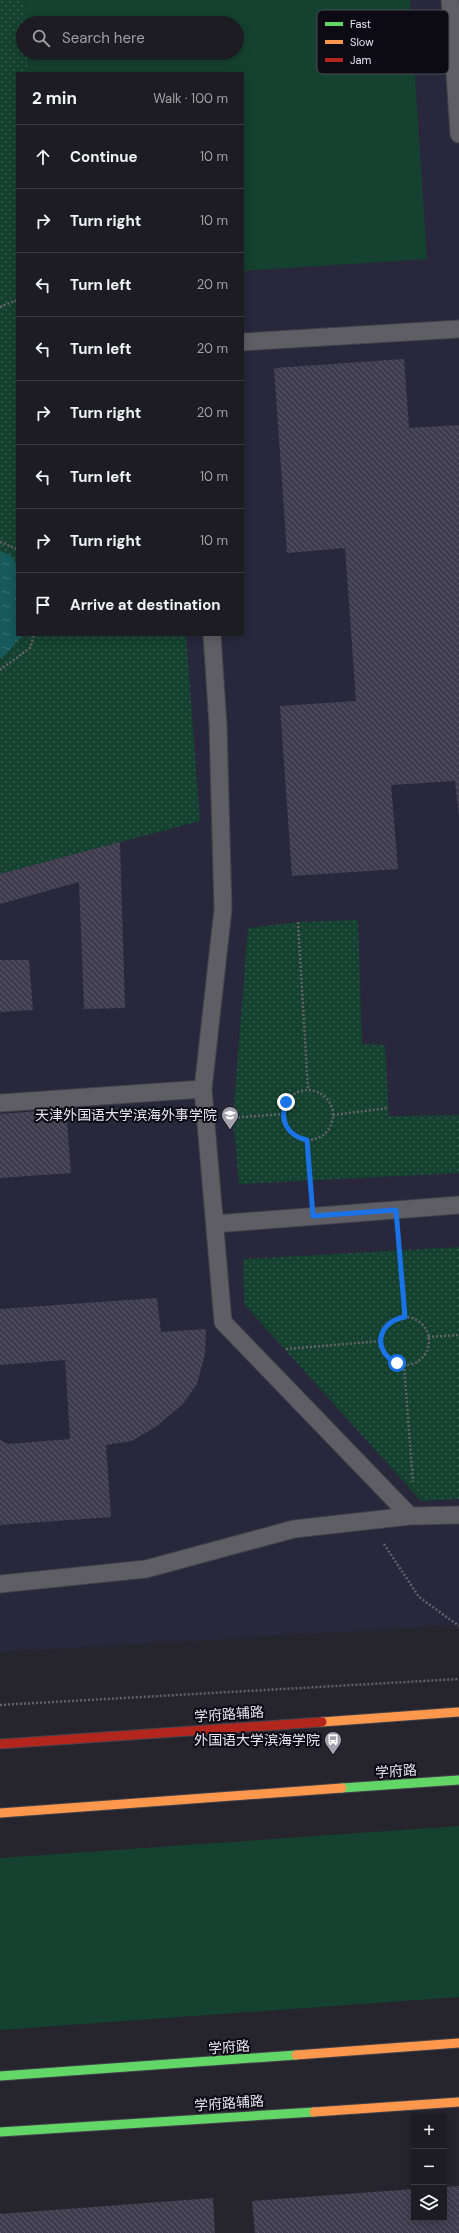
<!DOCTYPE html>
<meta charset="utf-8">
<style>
body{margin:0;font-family:"DM Sans","Noto Sans SC",sans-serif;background:#25252a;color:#f1f3f6}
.controls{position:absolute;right:12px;bottom:12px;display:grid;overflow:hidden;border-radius:0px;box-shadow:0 2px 10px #0003}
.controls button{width:36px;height:36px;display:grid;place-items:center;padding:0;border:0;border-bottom:1px solid #3a3a40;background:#1c1c22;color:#f1f3f6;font:20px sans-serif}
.stop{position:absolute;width:12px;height:12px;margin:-9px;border:3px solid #1a73e8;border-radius:50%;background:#fff}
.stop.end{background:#1a73e8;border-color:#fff;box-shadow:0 1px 4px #0008}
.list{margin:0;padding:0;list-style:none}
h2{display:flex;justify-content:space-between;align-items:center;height:52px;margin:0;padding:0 16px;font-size:17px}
h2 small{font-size:13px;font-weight:400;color:#a0a1a5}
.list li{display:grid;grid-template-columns:26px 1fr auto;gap:12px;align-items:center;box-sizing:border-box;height:64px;padding:0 16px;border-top:1px solid #3a3a40}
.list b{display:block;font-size:15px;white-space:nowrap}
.list em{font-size:13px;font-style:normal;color:#a0a1a5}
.icon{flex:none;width:22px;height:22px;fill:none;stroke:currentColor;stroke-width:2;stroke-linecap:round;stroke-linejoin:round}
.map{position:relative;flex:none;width:459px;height:2233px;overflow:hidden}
.search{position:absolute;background:#1c1c22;box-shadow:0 2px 10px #0003;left:16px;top:16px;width:228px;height:44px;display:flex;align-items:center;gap:10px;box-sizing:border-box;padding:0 14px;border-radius:22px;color:#a0a1a5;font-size:15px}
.panel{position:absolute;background:#1c1c22;box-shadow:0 2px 10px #0003;left:16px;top:72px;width:228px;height:564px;border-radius:0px}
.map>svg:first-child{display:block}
.built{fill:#29273c;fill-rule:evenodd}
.green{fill:#154130}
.park{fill:url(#park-dots)}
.water{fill:url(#water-ripples)}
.building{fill:url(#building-back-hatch)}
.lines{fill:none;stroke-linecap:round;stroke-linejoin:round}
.lane-casing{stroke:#43424a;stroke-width:19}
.fast-casing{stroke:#43424a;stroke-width:11}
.slow-casing{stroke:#43424a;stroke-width:11}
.jam-casing{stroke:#43424a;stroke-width:11}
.path{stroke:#626269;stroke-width:2.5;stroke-dasharray:2 2;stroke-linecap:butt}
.lane{stroke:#5e5e64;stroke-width:17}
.fast{stroke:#63d668;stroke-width:9}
.slow{stroke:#ff974d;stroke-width:9}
.jam{stroke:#b3261e;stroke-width:9}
.route{stroke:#1a73e8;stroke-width:5}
.labels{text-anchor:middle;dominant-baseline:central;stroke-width:4;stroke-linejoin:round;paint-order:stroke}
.poi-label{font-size:14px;fill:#e7e6f2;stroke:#0c0b13;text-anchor:end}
.street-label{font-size:14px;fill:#e7e6f2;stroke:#0c0b13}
.key{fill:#0c0b13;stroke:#4e4d56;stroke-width:1}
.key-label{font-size:11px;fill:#e7e6f2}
</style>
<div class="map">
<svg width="459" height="2233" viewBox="0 0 459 2233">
<defs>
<pattern id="park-dots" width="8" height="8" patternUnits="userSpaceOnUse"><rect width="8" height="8" fill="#154130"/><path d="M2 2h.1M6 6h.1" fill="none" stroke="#375c4e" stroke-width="1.8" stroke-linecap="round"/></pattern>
<pattern id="water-ripples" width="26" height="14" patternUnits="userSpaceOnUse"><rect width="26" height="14" fill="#165a5c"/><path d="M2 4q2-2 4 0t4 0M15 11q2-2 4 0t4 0" fill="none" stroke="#387274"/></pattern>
<pattern id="building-back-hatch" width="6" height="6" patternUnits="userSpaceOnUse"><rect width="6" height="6" fill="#3f3c4d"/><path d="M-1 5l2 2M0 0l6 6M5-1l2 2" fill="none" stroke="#5b5867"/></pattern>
</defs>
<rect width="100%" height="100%" fill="#26252e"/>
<path class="built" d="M0,0H459V1625L0,1652ZM23,23H237V53H23ZM17,73H243V635H17Z"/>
<path class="green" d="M25,0H410L427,259L243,271V73H29L28,53H237V23H26Z
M459,1826V1997L0,2030V1858Z"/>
<path class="park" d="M0,0H25L26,23H23V53H28L29,73H17V635H186L200,821L0,874Z
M358,920L362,1044L385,1045L389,1116L459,1115V1173L239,1184L233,1118L248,928L298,922Z
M459,1247V1499L421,1501L244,1304L243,1259Z"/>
<path class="water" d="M0,551L11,555L17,566V635H23L3,657L0,658Z"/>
<path class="building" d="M404,359L409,428L459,425V816L455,781L391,785L398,869L292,876L280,706L356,701L345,548L287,553L274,368Z
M120,842L125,1008L84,1009L79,882L0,904V874Z
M0,960H29L33,1010L0,1012Z
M66,1109L71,1173L0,1178V1114Z
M157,1298L161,1332L206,1329L205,1354L197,1384L183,1404L157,1426L132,1441L106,1445L111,1517L0,1525V1440L8,1444L70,1439L65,1360L0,1365V1309Z
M459,2186V2233H255L252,2201L414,2189V2218H444V2187Z
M213,2198L215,2233H0V2214Z"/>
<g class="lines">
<defs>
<path id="lane" d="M450,0L459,134
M243,342L459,329
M212,635L218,725L223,909L203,1089L223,1322L410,1516L459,1515
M0,1103L203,1089
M215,1224L459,1205
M0,1584L146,1569L294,1529L410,1516"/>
<path id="fast" d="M342,1788L459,1780
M0,2076L296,2055
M0,2132L314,2112"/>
<path id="slow" d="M322,1722L459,1712
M0,1813L342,1788
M296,2055L459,2043
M314,2112L459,2102"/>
<path id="jam" d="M0,1744L322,1722"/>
</defs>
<use href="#lane" class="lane-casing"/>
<use href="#fast" class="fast-casing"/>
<use href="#slow" class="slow-casing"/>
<use href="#jam" class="jam-casing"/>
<path class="path" d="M0,307L17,300
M0,542L17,549
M0,670L30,648L34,635
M298,922L308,1090
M283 1115a25 25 0 1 1 50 0a25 25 0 1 1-50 0Z
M333,1115L388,1108
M230,1118L283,1114
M307,1140L311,1191
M398,1234L405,1317
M381 1341a24 24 0 1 1 48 0a24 24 0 1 1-48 0Z
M428,1337L459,1335
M286,1349L381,1341
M404,1365L413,1482
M384,1544L419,1597L459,1626
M0,1705L459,1679"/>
<use href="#lane" class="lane"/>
<use href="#fast" class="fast"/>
<use href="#slow" class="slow"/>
<use href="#jam" class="jam"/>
</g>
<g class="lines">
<path class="route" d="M286,1102C279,1121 288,1136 307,1140L313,1216L396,1210L405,1317C378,1321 371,1351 397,1363"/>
</g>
<defs>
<symbol id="school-pin" viewBox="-11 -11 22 30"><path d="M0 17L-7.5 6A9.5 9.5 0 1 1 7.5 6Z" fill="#a3a2ad" stroke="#0c0b13"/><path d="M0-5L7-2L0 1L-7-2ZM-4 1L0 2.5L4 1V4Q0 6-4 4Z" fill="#fff"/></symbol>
<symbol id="bus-pin" viewBox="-11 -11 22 30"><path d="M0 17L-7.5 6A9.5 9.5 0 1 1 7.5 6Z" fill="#a3a2ad" stroke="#0c0b13"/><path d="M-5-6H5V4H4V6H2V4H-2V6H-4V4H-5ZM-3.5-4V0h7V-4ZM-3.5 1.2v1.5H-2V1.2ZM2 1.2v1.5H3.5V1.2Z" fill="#fff"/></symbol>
</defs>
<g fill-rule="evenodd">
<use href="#school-pin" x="220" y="1105" width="20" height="27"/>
<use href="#bus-pin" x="323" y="1730" width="20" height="27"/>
</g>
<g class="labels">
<g class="poi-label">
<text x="217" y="1115">天津外国语大学滨海外事学院</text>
<text x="320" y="1740">外国语大学滨海学院</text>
</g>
<g class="street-label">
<text transform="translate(229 1714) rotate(-4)">学府路辅路</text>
<text transform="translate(396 1771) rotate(-4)">学府路</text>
<text transform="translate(229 2047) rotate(-4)">学府路</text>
<text transform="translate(229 2103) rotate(-4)">学府路辅路</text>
</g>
</g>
<rect x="317" y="10" width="132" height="64" rx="6" class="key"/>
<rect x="325" y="22" width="18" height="4" fill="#63d668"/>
<rect x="325" y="40" width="18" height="4" fill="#ff974d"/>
<rect x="325" y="58" width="18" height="4" fill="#b3261e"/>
<g class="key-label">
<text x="350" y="28">Fast</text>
<text x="350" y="46">Slow</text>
<text x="350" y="64">Jam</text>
</g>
</svg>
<div class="controls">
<button>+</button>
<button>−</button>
<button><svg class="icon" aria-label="layers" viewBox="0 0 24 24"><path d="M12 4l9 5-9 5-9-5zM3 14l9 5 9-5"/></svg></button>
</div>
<div class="stop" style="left:397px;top:1363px"></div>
<div class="stop end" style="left:286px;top:1102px"></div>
<div class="search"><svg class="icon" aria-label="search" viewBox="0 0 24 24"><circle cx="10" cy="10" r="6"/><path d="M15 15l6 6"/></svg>Search here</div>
<section class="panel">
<h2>2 min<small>Walk · 100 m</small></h2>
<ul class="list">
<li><svg class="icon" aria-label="ahead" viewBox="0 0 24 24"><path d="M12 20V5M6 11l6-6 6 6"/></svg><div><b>Continue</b></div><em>10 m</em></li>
<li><svg class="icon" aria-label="right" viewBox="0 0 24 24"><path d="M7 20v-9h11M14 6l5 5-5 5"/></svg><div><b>Turn right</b></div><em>10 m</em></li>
<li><svg class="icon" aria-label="left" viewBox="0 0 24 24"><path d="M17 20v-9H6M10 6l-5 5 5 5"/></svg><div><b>Turn left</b></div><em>20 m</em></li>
<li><svg class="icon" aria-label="left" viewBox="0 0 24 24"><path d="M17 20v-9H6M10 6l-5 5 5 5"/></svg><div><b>Turn left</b></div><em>20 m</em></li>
<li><svg class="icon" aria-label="right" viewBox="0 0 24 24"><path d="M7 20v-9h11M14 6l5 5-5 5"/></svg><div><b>Turn right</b></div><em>20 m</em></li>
<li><svg class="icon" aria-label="left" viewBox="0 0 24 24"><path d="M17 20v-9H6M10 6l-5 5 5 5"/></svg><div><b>Turn left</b></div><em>10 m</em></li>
<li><svg class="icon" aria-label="right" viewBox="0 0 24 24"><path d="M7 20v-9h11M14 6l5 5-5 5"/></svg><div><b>Turn right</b></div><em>10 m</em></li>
<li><svg class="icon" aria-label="arrive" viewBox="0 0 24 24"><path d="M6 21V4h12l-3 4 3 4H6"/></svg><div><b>Arrive at destination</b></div></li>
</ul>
</section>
</div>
